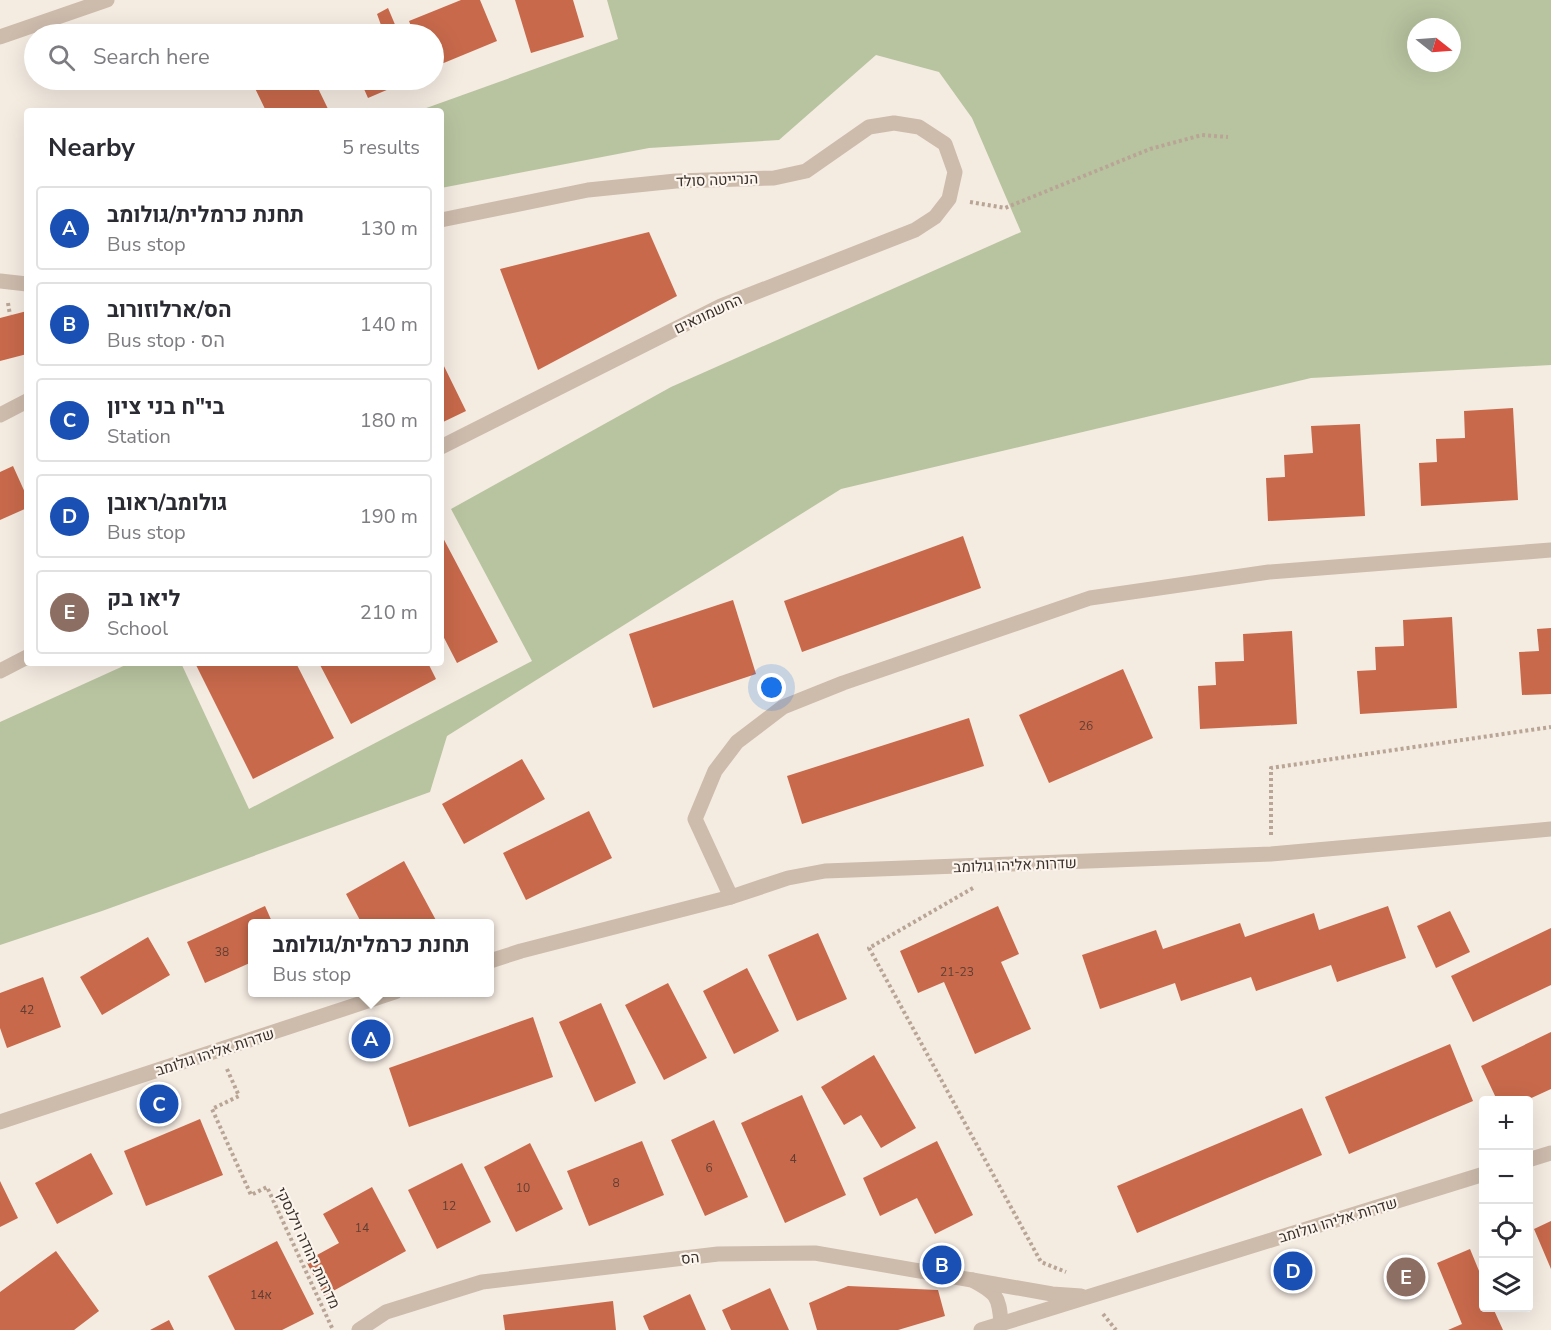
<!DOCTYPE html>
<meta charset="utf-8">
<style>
body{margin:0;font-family:"Nunito Sans",Heebo,sans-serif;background:#f2f2f3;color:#2b2b33}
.controls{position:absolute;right:18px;bottom:18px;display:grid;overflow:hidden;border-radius:6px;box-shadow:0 6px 24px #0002}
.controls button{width:54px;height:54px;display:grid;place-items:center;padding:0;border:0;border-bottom:2px solid #e1e1e2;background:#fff;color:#2b2b33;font:30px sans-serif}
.compass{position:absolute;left:1407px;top:18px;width:54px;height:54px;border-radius:50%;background:#fff;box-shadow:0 6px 24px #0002;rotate:107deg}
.you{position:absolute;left:772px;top:688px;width:21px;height:21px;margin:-15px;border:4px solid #fff;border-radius:50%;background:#1a73e8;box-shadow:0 0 0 9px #1a73e833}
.badge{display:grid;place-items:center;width:39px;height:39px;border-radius:50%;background:#2563eb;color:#fff;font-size:20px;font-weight:700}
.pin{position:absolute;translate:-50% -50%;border:3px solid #fff;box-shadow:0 2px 6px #0006}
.popup{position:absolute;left:248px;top:919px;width:246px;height:78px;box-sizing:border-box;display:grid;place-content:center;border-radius:6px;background:#fff;filter:drop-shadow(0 2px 4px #0005);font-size:20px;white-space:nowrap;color:#7c7c81}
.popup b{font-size:22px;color:#2b2b33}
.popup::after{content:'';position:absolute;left:50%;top:100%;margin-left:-12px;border:12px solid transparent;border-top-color:#fff}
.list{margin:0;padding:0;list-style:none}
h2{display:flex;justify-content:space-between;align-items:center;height:78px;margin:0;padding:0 24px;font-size:26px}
h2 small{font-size:20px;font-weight:400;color:#7c7c81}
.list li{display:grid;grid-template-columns:39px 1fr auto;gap:18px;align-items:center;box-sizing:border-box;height:84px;margin:0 12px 12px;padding:0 12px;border:2px solid #e1e1e2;border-radius:6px}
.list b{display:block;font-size:22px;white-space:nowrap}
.list p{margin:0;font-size:20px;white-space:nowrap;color:#7c7c81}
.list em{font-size:20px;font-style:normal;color:#7c7c81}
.icon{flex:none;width:33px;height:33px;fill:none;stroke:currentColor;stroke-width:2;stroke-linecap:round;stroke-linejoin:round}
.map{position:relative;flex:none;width:1551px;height:1330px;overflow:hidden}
.search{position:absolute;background:#fff;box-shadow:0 6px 24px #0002;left:24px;top:24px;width:420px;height:66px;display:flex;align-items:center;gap:15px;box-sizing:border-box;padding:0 21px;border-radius:33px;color:#7c7c81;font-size:22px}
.panel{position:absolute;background:#fff;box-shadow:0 6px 24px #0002;left:24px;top:108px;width:420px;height:558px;border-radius:6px}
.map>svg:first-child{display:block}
.green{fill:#b8c4a0;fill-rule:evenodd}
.building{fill:#c8694b}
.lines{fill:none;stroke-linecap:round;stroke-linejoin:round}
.path{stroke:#b9a596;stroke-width:4;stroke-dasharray:3 3;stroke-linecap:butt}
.minor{stroke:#cdbbac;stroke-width:15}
.tertiary{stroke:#cdbbac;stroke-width:15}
.labels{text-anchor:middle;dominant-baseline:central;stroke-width:4.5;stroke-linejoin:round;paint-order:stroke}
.number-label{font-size:12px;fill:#5e3e33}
.street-label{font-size:15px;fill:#3b302b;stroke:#fbf5ee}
</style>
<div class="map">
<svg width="1551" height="1330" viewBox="0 0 1551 1330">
<rect width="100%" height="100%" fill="#f4ebe1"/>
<path class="green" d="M607,0H1551V365L1311,378L841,489L447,736L430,792L102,911L0,945V722L130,663H181L249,809L532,661L451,509L671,387L1021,232L972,118L939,72L876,55L779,140L649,148L441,188V111H418L618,39ZM1416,27H1452V63H1416Z"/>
<path class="building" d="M461,0H480L497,41L434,67V34H414L409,21Z
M515,0H573L584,37L531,53Z
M388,8L399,34H359L381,25L377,14Z
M251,80H314L329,111H266Z
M360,80H410L368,98Z
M649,232L677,296L538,370L500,269Z
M27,311V354L0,361V318Z
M441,360L466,411L441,423Z
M1513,408L1518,500L1421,506L1419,463L1437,462L1436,439L1465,438L1464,411Z
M1360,424L1365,516L1268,521L1266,478L1285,477L1284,455L1313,453L1311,426Z
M13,466L27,497V508L0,520V472Z
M441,534L498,642L457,663L441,632Z
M963,536L981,588L802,652L784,601Z
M733,600L756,674L653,708L629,634Z
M1452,617L1457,708L1360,714L1357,671L1376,670L1375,647L1404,646L1403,620Z
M1551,628V694L1522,695L1519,652L1539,651L1537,629Z
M1292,631L1297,724L1200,729L1198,686L1216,685L1215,662L1244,661L1243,634Z
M195,663H296L334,738L253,779Z
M319,663H428L436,679L351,724Z
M1123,669L1153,738L1049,783L1019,715Z
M969,718L984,766L802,824L787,776Z
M522,759L545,799L464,844L442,804Z
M589,811L612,858L526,900L503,853Z
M404,861L438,924H362L346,894Z
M265,906L273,924H252V962L205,983L187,942Z
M998,906L1019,954L1001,962L1031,1029L975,1054L944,982L918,993L900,951Z
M1388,906L1406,958L1337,982L1331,965L1256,991L1251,977L1181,1001L1175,983L1100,1009L1082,955L1156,930L1163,949L1240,923L1245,937L1314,913L1319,930Z
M1450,911L1470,952L1436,968L1417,926Z
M1551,928V985L1473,1022L1451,976Z
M818,933L847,999L797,1021L768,955Z
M148,937L170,975L102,1015L80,977Z
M747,968L779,1031L734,1054L703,991Z
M43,977L61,1027L7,1048L0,1028V993Z
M668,983L707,1058L664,1080L625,1005Z
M601,1003L636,1083L595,1102L559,1022Z
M533,1017L553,1077L409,1127L389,1068Z
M1551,1032V1089L1527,1100H1497L1481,1066Z
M1450,1044L1473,1101L1349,1154L1325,1097Z
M874,1055L916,1128L881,1148L861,1115L844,1125L821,1087Z
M802,1095L846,1195L785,1223L741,1123Z
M1302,1108L1322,1155L1137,1233L1117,1186Z
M200,1119L223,1175L146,1206L124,1151Z
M714,1120L748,1197L705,1216L671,1140Z
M642,1141L664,1195L589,1226L567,1171Z
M937,1141L973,1215L935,1234L917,1198L880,1216L863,1178Z
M530,1143L563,1209L516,1232L484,1167Z
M91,1153L113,1194L57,1224L35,1183Z
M462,1163L491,1222L437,1249L408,1190Z
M0,1181L18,1218L0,1227Z
M372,1187L406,1251L324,1296L306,1261L339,1243L323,1214Z
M1551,1221V1269L1534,1229Z
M277,1241L314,1314L282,1330H235L208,1276Z
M1470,1249L1484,1283V1308H1493L1503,1330H1448L1462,1324L1437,1263Z
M56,1251L99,1311L74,1330H0V1292Z
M848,1286L938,1290L945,1316L898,1330H817L809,1303Z
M770,1288L789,1330H731L722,1310Z
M690,1294L706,1330H649L643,1316Z
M613,1301L616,1330H505L503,1315Z
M169,1320L174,1330H150Z"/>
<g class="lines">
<path class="path" d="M970,202L1005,208L1150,149L1202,135L1228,137
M8,303L10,315
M1271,835V768L1551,727
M973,888L869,948L1041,1262L1066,1272
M227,1069L239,1096L212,1109L251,1195L267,1187L333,1330
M1103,1314L1116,1330"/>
<path class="minor" d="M0,37L107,0
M441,220L588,190L676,181L774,178L806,171L869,127L894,123L919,127L945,144L955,172L949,199L935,217L915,230L721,306L441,447
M0,281L27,284
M0,415L27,401
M0,671L27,657
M731,897L695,819L715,771L737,742L783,707L843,683L1090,598L1269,572L1551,550
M359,1330L386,1312L482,1282L718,1254L815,1253L972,1280C996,1293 999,1295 1001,1323"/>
<path class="tertiary" d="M490,961L521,951L731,897L788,878L825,871L1271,854L1551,829
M0,1122L395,992
M1528,1160L1551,1153
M972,1280L1052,1294L1081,1296
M981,1330L1484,1174"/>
</g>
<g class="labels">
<g class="number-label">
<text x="1086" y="726">26</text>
<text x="222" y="952">38</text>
<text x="957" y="972">21-23</text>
<text x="27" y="1010">42</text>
<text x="793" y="1159">4</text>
<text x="709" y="1168">6</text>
<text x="616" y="1183">8</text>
<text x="523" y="1188">10</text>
<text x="449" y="1206">12</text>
<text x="362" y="1228">14</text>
<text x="261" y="1295">14א</text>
</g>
<g class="street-label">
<text transform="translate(717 180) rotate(-2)">הנרייטה סולד</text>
<text transform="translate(708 314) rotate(-25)">החשמונאים</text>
<text transform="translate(1015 865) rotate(-2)">שדרות אליהו גולומב</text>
<text transform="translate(215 1052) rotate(-18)">שדרות אליהו גולומב</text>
<text transform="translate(1338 1220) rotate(-17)">שדרות אליהו גולומב</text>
<text transform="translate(308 1248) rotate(65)">מדרגות יהודה וילנסקי</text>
<text transform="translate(690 1258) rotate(-6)">הס</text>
</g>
</g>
</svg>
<div class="controls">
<button>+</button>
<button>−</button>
<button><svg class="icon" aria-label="locate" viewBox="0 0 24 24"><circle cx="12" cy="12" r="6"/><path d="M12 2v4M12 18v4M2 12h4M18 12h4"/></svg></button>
<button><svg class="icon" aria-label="layers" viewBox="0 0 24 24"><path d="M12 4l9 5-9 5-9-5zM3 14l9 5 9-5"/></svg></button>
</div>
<svg class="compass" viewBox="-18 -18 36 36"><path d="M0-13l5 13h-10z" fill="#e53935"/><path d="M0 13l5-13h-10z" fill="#7c7c81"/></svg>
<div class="you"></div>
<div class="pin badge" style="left:371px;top:1039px;background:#1a4fb4">A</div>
<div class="popup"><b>תחנת כרמלית/גולומב</b>Bus stop</div>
<div class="pin badge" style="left:942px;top:1265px;background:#1a4fb4">B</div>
<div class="pin badge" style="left:159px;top:1104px;background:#1a4fb4">C</div>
<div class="pin badge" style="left:1293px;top:1271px;background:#1a4fb4">D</div>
<div class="pin badge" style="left:1406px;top:1277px;background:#8d6e63">E</div>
<div class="search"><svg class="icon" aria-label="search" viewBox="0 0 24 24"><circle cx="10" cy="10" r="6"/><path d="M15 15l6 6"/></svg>Search here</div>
<section class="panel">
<h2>Nearby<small>5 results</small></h2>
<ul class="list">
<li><span class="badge" style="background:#1a4fb4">A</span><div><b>תחנת כרמלית/גולומב</b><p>Bus stop</p></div><em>130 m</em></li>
<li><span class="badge" style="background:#1a4fb4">B</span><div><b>הס/ארלוזורוב</b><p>Bus stop · הס</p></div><em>140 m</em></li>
<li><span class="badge" style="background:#1a4fb4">C</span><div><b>בי&quot;ח בני ציון</b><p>Station</p></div><em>180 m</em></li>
<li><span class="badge" style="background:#1a4fb4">D</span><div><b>גולומב/ראובן</b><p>Bus stop</p></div><em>190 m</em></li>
<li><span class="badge" style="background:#8d6e63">E</span><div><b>ליאו בק</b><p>School</p></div><em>210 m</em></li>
</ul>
</section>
</div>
